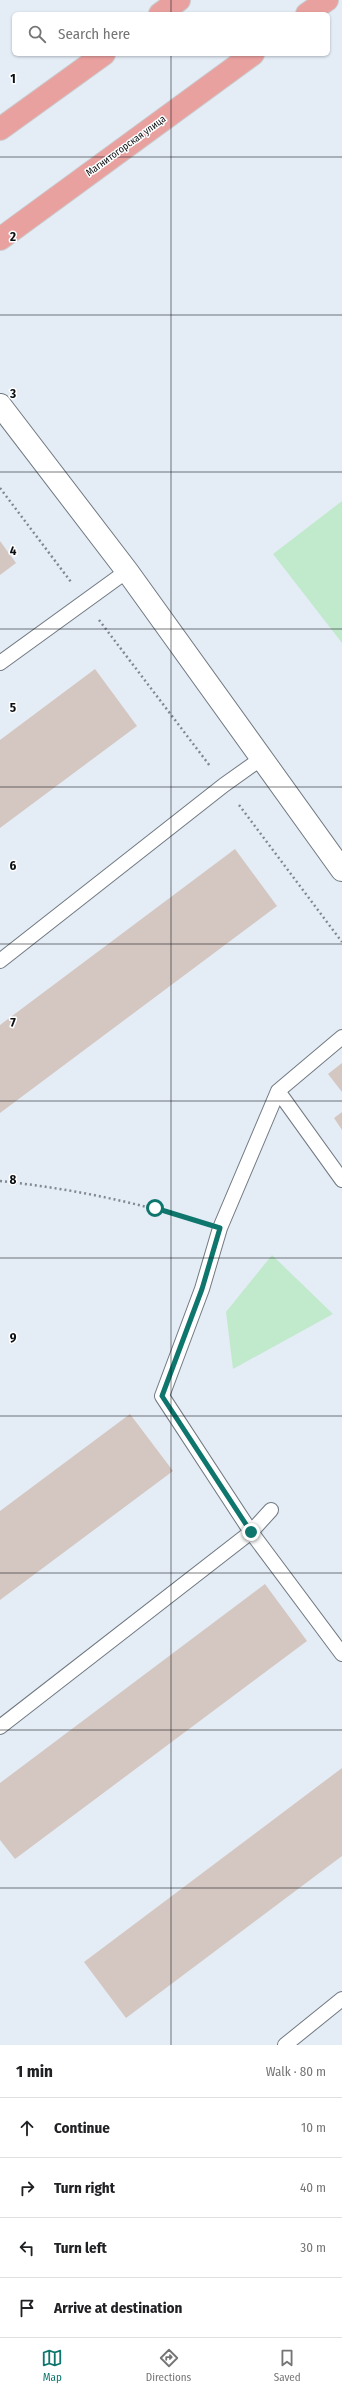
<!DOCTYPE html>
<meta charset="utf-8">
<style>
body{margin:0;font-family:"Fira Sans Condensed",sans-serif;background:#f6f6f6;color:#202124}
.stop{position:absolute;width:12px;height:12px;margin:-9px;border:3px solid #0f766e;border-radius:50%;background:#fff}
.stop.end{background:#0f766e;border-color:#fff;box-shadow:0 1px 4px #0008}
.list{margin:0;padding:0;list-style:none}
h2{display:flex;justify-content:space-between;align-items:center;height:52px;margin:0;padding:0 16px;font-size:17px}
h2 small{font-size:13px;font-weight:400;color:#757577}
.list li{display:grid;grid-template-columns:26px 1fr auto;gap:12px;align-items:center;box-sizing:border-box;height:60px;padding:0 16px;border-top:1px solid #e0e0e0}
.list b{display:block;font-size:15px;white-space:nowrap}
.list em{font-size:13px;font-style:normal;color:#757577}
.icon{flex:none;width:22px;height:22px;fill:none;stroke:currentColor;stroke-width:2;stroke-linecap:round;stroke-linejoin:round}
.map{position:relative;flex:none;width:342px;height:2045px;overflow:hidden}
.search{position:absolute;background:#fff;box-shadow:0 1px 3px #0004;left:12px;right:12px;top:12px;height:44px;display:flex;align-items:center;gap:10px;box-sizing:border-box;padding:0 14px;border-radius:6px;color:#757577;font-size:15px}
.sheet{height:292px;background:#fff}
nav{display:flex;justify-content:space-around;align-items:center;box-sizing:border-box;height:56px;border-top:1px solid #e0e0e0;background:#fff;font-size:11px;color:#757577}
nav a{display:grid;justify-items:center;gap:2px}
nav .on{color:#0f766e}
.map>svg:first-child{display:block}
.green{fill:#c1eacc}
.building{fill:#d4c7c1}
.lines{fill:none;stroke-linecap:round;stroke-linejoin:round}
.service-casing{stroke:#717981;stroke-width:16}
.tertiary-casing{stroke:#717981;stroke-width:24}
.primary-casing{stroke:#cacacb;stroke-width:24}
.path{stroke:#82888f;stroke-width:2.5;stroke-dasharray:2 3;stroke-linecap:butt}
.service{stroke:#fff;stroke-width:14}
.tertiary{stroke:#fff;stroke-width:22}
.primary{stroke:#e9a1a0;stroke-width:22}
.route{stroke:#0f766e;stroke-width:5}
.grid{fill:none;stroke:#0d1013;stroke-width:1;stroke-opacity:0.55}
.labels{text-anchor:middle;dominant-baseline:central;stroke-width:3;stroke-linejoin:round;paint-order:stroke}
.street-label{font-size:10px;fill:#0d1013;stroke:#fff}
.grid-label{font-size:13px;text-anchor:middle;font-weight:bold;fill:#0d1013;stroke:#fff;stroke-width:3;stroke-linejoin:round;paint-order:stroke}
</style>
<div class="map">
<svg width="342" height="2045" viewBox="0 0 342 2045">
<rect width="100%" height="100%" fill="#e4ecf6"/>
<path class="green" d="M342,501V643L273,554Z
M272,1255L333,1314L233,1369L226,1312Z"/>
<path class="building" d="M0,541L16,563L0,575Z
M95,669L137,726L0,828V740Z
M235,849L277,906L0,1113V1025Z
M342,1063V1092L328,1074Z
M342,1112V1130L334,1118Z
M130,1414L173,1471L0,1600V1511Z
M265,1584L307,1641L15,1859L0,1840V1783Z
M342,1768V1856L126,2018L84,1962Z"/>
<g class="lines">
<defs>
<path id="service" d="M0,663L127,571
M0,961L224,785L262,758
M278,1091L342,1180
M271,1510L251,1532L342,1654
M0,1727L251,1532L162,1396L202,1289L220,1228L278,1091L342,1037
M285,2045L342,1999"/>
<path id="tertiary" d="M0,405L127,571L342,870"/>
<path id="primary" d="M160,14L179,0
M307,14L327,0
M0,129L104,54
M0,239L253,54"/>
</defs>
<use href="#service" class="service-casing"/>
<use href="#tertiary" class="tertiary-casing"/>
<use href="#primary" class="primary-casing"/>
<path class="path" d="M0,488L71,582
M99,620L210,766
M239,805L342,942
M0,1181C67,1188 132,1201 196,1221"/>
<use href="#service" class="service"/>
<use href="#tertiary" class="tertiary"/>
<use href="#primary" class="primary"/>
</g>
<g class="lines">
<path class="route" d="M155,1208L220,1228L202,1289L162,1396L251,1532"/>
</g>
<path class="grid" d="M171,0V14M171,54V2045M0,157H342M0,315H342M0,472H342M0,629H342M0,787H342M0,944H342M0,1101H342M0,1258H342M0,1416H342M0,1573H342M0,1730H342M0,1888H342"/>
<g class="labels">
<g class="street-label">
<text transform="translate(126 146) rotate(-36)">Магнитогорская улица</text>
</g>
</g>
<g class="grid-label">
<text x="13" y="83">1</text>
<text x="13" y="241">2</text>
<text x="13" y="398">3</text>
<text x="13" y="555">4</text>
<text x="13" y="712">5</text>
<text x="13" y="870">6</text>
<text x="13" y="1027">7</text>
<text x="13" y="1184">8</text>
<text x="13" y="1342">9</text>
</g>
</svg>
<div class="stop" style="left:155px;top:1208px"></div>
<div class="stop end" style="left:251px;top:1532px"></div>
<div class="search"><svg class="icon" aria-label="search" viewBox="0 0 24 24"><circle cx="10" cy="10" r="6"/><path d="M15 15l6 6"/></svg>Search here</div>
</div>
<section class="sheet">
<h2>1 min<small>Walk · 80 m</small></h2>
<ul class="list">
<li><svg class="icon" aria-label="ahead" viewBox="0 0 24 24"><path d="M12 20V5M6 11l6-6 6 6"/></svg><div><b>Continue</b></div><em>10 m</em></li>
<li><svg class="icon" aria-label="right" viewBox="0 0 24 24"><path d="M7 20v-9h11M14 6l5 5-5 5"/></svg><div><b>Turn right</b></div><em>40 m</em></li>
<li><svg class="icon" aria-label="left" viewBox="0 0 24 24"><path d="M17 20v-9H6M10 6l-5 5 5 5"/></svg><div><b>Turn left</b></div><em>30 m</em></li>
<li><svg class="icon" aria-label="arrive" viewBox="0 0 24 24"><path d="M6 21V4h12l-3 4 3 4H6"/></svg><div><b>Arrive at destination</b></div></li>
</ul>
</section>
<nav>
<a class="on"><svg class="icon" aria-label="map" viewBox="0 0 24 24"><path d="M3 6l6-2 6 2 6-2v14l-6 2-6-2-6 2zM9 4v14M15 6v14"/></svg>Map</a>
<a><svg class="icon" aria-label="directions" viewBox="0 0 24 24"><path d="M12 3l9 9-9 9-9-9zM9 14v-3h6M13 9l2 2-2 2"/></svg>Directions</a>
<a><svg class="icon" aria-label="saved" viewBox="0 0 24 24"><path d="M7 4h10v16l-5-4-5 4z"/></svg>Saved</a>
</nav>
